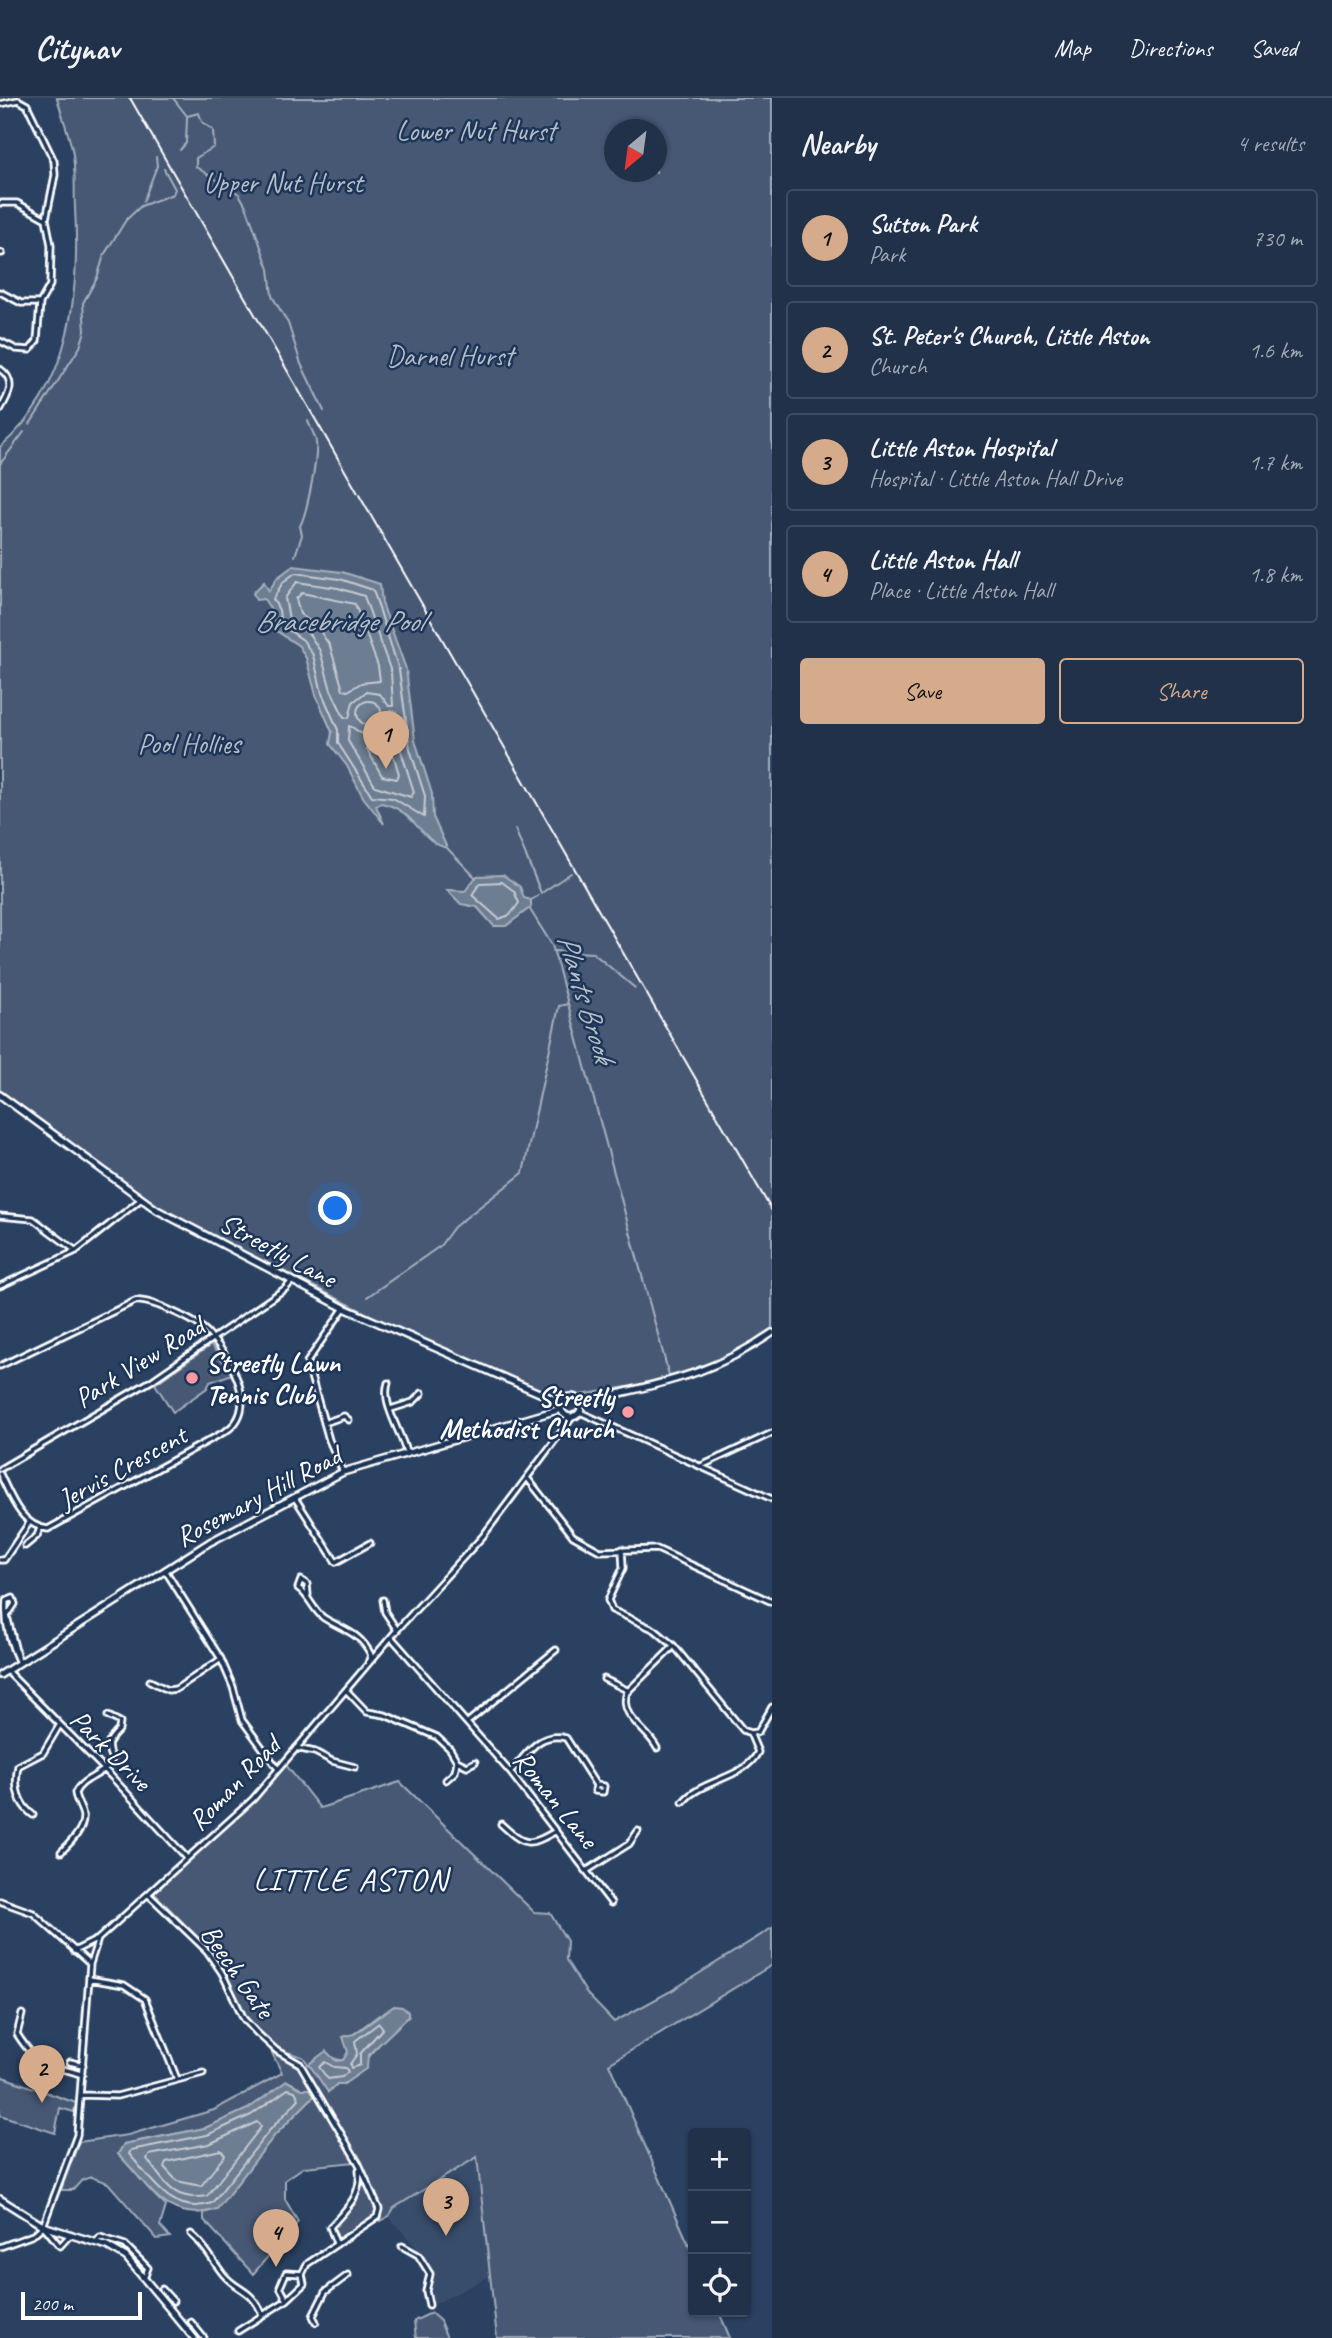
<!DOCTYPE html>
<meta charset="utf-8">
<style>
body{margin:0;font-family:Caveat,sans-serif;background:#283950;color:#f1f3f6}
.controls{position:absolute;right:21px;bottom:21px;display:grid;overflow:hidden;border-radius:7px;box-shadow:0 2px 5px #0004}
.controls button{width:63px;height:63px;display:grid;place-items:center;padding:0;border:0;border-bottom:2px solid #3d4c61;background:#203149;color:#f1f3f6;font:35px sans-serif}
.compass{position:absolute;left:604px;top:21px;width:63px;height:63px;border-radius:50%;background:#203149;box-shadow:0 2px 5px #0004;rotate:209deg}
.scale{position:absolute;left:21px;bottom:18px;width:121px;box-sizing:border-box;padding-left:7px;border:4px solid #fff;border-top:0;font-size:19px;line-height:24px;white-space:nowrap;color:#fff;-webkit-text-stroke:5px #1d3557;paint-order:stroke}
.you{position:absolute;left:336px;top:1111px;width:24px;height:24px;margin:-18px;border:5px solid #fff;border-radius:50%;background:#1a73e8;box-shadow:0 0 0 10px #1a73e833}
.badge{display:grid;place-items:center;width:46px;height:46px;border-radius:50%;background:#d6ab8b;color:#111;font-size:23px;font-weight:700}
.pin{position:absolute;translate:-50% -58px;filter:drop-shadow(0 2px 4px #0008)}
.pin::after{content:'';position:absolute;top:37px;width:24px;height:21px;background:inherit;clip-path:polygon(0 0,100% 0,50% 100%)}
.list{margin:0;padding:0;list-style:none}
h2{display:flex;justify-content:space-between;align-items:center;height:91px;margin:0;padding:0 28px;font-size:30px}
h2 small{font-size:23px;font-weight:400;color:#a2a9b4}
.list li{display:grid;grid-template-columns:46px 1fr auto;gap:21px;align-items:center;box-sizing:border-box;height:98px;margin:0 14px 14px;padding:0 14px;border:2px solid #3d4c61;border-radius:7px}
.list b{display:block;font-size:26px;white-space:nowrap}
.list p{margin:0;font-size:23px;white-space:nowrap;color:#a2a9b4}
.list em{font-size:23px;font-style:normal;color:#a2a9b4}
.actions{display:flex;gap:14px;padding:21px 28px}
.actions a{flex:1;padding:16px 0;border:2px solid #d6ab8b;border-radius:7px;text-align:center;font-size:24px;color:#d6ab8b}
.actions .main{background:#d6ab8b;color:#111}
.icon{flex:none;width:38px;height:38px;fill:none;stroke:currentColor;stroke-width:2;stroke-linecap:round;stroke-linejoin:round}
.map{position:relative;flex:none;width:772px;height:2240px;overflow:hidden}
header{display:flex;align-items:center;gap:42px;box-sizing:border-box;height:98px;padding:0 35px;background:#203149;border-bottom:2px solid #3d4c61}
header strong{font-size:33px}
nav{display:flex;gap:38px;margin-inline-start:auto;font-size:24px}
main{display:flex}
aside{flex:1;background:#203149}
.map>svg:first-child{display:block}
.built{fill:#394e6c}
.green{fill:#465975;stroke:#a2acba;stroke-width:2;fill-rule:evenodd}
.water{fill:#6d7d92;stroke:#a7b1be;stroke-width:2}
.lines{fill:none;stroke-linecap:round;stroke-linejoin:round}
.shore{stroke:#c5cbd3;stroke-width:2}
.stream{stroke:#a7b1be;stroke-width:2}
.minor-casing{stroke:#fff;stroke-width:9}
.secondary-casing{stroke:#fff;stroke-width:10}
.primary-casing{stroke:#fff;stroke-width:10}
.minor{stroke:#1d3557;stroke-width:3.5}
.secondary{stroke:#1d3557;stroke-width:5}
.primary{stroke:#1d3557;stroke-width:5}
.rail{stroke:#fff;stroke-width:2}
.poi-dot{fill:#ff9aa2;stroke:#1d3557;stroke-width:2.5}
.labels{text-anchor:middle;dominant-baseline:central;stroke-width:5;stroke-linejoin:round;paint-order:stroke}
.park-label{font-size:28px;fill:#b5bdc8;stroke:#1d3557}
.street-label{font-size:28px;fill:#fff;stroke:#1d3557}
.poi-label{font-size:28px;font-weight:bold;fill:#fff;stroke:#1d3557;text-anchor:start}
.water-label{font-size:30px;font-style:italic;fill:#b6bec8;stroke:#1d3557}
.quarter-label{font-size:32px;letter-spacing:2px;fill:#fff;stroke:#1d3557}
</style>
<header>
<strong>Citynav</strong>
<nav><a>Map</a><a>Directions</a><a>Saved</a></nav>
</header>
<main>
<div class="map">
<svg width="772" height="2240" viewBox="0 0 772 2240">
<rect width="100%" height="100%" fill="#2a4161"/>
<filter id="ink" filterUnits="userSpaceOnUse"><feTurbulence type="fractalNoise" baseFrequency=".0143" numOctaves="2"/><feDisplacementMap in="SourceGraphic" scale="14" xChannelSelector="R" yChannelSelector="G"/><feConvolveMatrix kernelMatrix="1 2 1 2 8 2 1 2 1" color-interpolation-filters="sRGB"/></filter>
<g filter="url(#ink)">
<path class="built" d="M477,2058L490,2178L435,2206L431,2201L434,2176L423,2157L389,2119L394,2110Z"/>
<path class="green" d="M57,0H772V1230L736,1254L698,1272L655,1284L581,1297L538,1294L405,1235L158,1109L0,992V349C71,289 80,196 75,110C74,91 76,70 72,51C68,34 62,17 57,0ZM614,32H656V74H614Z
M211,1247L232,1276L210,1284L207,1290L173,1314L155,1286Z
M286,1667L320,1710L400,1684L534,1814L550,1815L567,1843L566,1862L587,1896L614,1924L671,1893L772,1830V1867L609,1966L693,2156V2214H719L730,2240H497L477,2059L394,2110L389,2118L380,2123C382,2088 324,2002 305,1968L308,1966L303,1959L278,1951L245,1918L223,1872L208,1850L154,1795L249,1708ZM379,1917L408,1919L389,1935L344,1986H337L328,1994L330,1959L343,1963L348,1954L347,1946L354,1936Z
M270,1951L299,1967L314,1991H302L287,1983L248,2011L205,2030L124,2046L118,2056C136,2073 147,2092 166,2108L160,2128L170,2139L157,2141L108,2085L91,2079L82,2082L73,2092H61L79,2044L128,2037L214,2012L282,1975Z
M0,1978L76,2005L74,2014L60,2010L55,2035L0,2017Z
M317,1995L356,2064L304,2069L285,2082V2101L298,2124L253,2176L204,2122V2115L217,2111L275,2037Z
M363,2084L376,2112L374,2118L336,2142L332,2128L356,2105Z
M431,2215L440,2223L447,2240H416L414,2223Z"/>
<path class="water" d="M293,468L342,474L380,486L382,505L406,571L415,642L432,696L433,719L447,750C421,745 415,711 381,705L376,708L384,726L363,699L347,668L330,646L332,634L316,597L306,560L299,548L275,532L273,515L264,501L256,502L253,495L264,484L269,493L277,480Z
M503,777L520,789L524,800L531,802V809L506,828H494L477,809L461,806L447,792L465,793L477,778Z
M394,1908L402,1909L408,1914V1919L368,1957L367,1970L344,1986H337L328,1994L309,1966L326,1953L336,1963L343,1962L348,1954L343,1939L354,1936Z
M287,1983L302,1991H314L317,1995L275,2037L217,2111C166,2128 148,2085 118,2056L124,2046L205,2030L248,2011Z"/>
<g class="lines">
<path class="shore" d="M295,475L340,481L373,492L399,572L410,651L425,698L424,719L393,700L372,698L338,645V632L322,595L313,557L303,542L281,527L279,512L273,501L283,484Z
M297,484L338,490L364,498L391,574L393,608H389L380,596L366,594L353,604L349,620L344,619L331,592L320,553L310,537L289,521L285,500Z
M302,495L355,506L378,568L380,583L361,585L348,593L343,592L330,548L318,530L300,516L296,501Z
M357 615a12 12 0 1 1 24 0a12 12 0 1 1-24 0Z
M390,612L396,614L401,653L414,694L411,699L375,688L348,643L349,628C354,629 357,634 363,636C379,640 386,624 390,612Z
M385,641L389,643L399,676L397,681L382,678L367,651L369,647Z
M502,784L514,793L519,805L510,817L499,821L472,797L480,785Z
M379,1925L383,1930L360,1956V1967L351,1970L350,1966L357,1956L355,1943Z
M325,1964L334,1969L346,1970L348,1974L342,1979L328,1981L319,1969Z
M288,1991L295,1993L299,2001L269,2033L212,2105C172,2119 152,2081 129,2056L131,2052L207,2037L251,2017Z
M257,2024L261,2029L207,2098C172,2104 164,2083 147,2061L149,2057L209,2046Z
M221,2052L225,2057L201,2088L177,2083L164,2069L166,2064Z"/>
<path class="stream" d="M173,0L187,18L199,15L202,24L213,32L214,49L196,60V69L239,96L246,108L269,171L272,198L288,225L301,266L324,313
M180,52L186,45L187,19
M143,104L157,68L156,59
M30,326L80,249L85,233L83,205L97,180L104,157L126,122L141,108L173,96L175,91L164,71
M0,366L24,334
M295,458L302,437L300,428C307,415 318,359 316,344C315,336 310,330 308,323
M515,731L541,795
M446,749L476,780
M543,794L571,775
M531,802L538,798
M529,810L552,847L669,1277
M555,853L593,855L635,890
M367,1199L440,1148L454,1129L523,1075L559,908L568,906"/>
<defs>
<path id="minor" d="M0,6L18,2L27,7L54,63L55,77L46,121L51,147L50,187L40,205L37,243L30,252L16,251L0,243
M0,105H17L46,121
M0,155H2
M0,194L21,205H40
M0,271C17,283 9,297 0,312
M0,1118L33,1121L76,1153
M0,1188L76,1153L140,1102
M0,1268L135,1203C150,1201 198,1223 208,1235C230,1259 261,1310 226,1333L48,1431C21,1428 11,1399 0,1376
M388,1285C381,1306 401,1333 406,1354
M391,1311L413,1304L422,1295
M580,1314L772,1401
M324,1325L344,1318L349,1322
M701,1368L772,1335
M0,1371L151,1283L286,1190L292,1183
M343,1374L329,1342L307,1264L344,1210
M528,1381L573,1438L600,1453L657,1451L772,1504
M295,1400L336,1464L370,1445
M25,1448L37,1438L40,1430
M622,1451L623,1470L608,1502L612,1512L655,1532L674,1548L743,1632L750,1635L758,1654C745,1681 701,1681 683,1704
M0,1462H4L29,1425
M165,1472L221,1561L233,1589L242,1622L278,1671
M308,1497L307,1486L301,1482L298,1490C310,1498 313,1513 324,1520C343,1532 360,1534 371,1557L368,1565
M13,1500L15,1506L7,1518L19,1565C9,1544 4,1525 6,1503Z
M383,1502L385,1514L397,1532
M392,1540L510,1674L611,1805
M7,1573L111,1678L187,1760
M604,1581L629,1593
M150,1583L168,1592L176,1591L221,1561
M346,1592L367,1614L385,1617L437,1639L450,1651L457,1663L467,1668L475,1664
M469,1623L556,1552
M750,1635L758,1634L772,1609
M296,1650L315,1654L332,1663L355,1669
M657,1650C647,1630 618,1619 627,1594L674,1548
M511,1673C528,1655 539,1633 566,1640L596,1687L595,1693L603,1694L604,1688L596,1687
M446,1682L455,1674L457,1663
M33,1717C17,1705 14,1688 18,1668L43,1655L59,1628
M501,1726C525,1748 528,1749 556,1733
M61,1754C70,1745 84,1732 83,1718C82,1711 76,1703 75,1695C83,1678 104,1679 112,1661C105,1647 108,1643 119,1632L120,1624L108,1618
M588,1772L629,1746L638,1733
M148,1796L207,1853L222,1875L244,1921L257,1935L277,1953L300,1966L359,2066L379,2111L377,2119L307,2166L302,2176L286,2175L280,2189L287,2202L238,2233
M0,1803L33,1815L90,1866
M74,1853L96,1842
M89,1881L124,1887L145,1901L177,1981
M22,1916L17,1936C26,1950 38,1966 55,1970C65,1972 72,1972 82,1977
M70,1964L83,1967
M80,1997L117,1998L203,1975
M43,2128L77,2037L90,1866L98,1841L253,1701L397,1532L483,1438L574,1317
M45,2130L60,2148L71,2136
M191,2136C206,2148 211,2161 223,2176C238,2194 251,2190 262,2216
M96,2144L100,2139L125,2147L148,2170L145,2178
M336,2145L330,2129C346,2111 362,2098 359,2072
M402,2148L418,2157L430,2176L426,2193L429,2207
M0,2149L33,2137L43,2128
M162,2191L173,2203
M287,2202L304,2186L302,2176
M191,2224L204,2240
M316,2224L313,2218L325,2194L348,2177"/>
<path id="secondary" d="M0,997L157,1112L344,1210L560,1304
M561 1309a10 10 0 1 1 20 0a10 10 0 1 1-20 0Z
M581,1305C656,1285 705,1281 772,1235
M0,1577L210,1444L343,1374L561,1311"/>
<path id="primary" d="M0,2101L43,2128L107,2148L126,2159L194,2240"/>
</defs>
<use href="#minor" class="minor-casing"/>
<use href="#secondary" class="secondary-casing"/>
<use href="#primary" class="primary-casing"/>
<use href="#minor" class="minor"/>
<use href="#secondary" class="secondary"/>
<use href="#primary" class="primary"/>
<path class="rail" d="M130,0L772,1113"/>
</g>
</g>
<g class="poi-dot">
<circle cx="192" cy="1280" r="7"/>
<circle cx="628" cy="1314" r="7"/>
</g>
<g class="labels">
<g class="park-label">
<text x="476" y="32">Lower Nut Hurst</text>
<text x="283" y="84">Upper Nut Hurst</text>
<text x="450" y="257">Darnel Hurst</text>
<text x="189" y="645">Pool Hollies</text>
</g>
<g class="street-label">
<text transform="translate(278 1152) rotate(28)">Streetly Lane</text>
<text transform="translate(139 1264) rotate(-32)">Park View Road</text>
<text transform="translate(122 1369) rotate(-29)">Jervis Crescent</text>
<text transform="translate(258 1398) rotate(-28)">Rosemary Hill Road</text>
<text transform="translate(111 1652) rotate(45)">Park Drive</text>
<text transform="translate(234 1685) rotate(-46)">Roman Road</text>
<text transform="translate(556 1701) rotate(51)">Roman Lane</text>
<text transform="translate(238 1873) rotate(55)">Beech Gate</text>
</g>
<g class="poi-label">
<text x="206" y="1264">Streetly Lawn<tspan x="206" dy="32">Tennis Club</tspan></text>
<text x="614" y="1298" text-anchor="end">Streetly<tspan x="614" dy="32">Methodist Church</tspan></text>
</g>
<g class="water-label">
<text x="339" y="523">Bracebridge Pool</text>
<text transform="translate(586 900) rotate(73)">Plants Brook</text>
</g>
<g class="quarter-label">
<text x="351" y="1781">LITTLE ASTON</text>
</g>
</g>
</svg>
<div class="controls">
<button>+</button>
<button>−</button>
<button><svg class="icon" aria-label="locate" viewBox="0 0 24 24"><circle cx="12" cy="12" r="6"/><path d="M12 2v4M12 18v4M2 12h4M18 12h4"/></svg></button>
</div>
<svg class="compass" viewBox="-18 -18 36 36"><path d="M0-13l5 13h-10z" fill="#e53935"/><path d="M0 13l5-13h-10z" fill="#a2a9b4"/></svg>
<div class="scale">200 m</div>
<div class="you"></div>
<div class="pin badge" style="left:386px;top:671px">1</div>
<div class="pin badge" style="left:42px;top:2005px">2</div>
<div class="pin badge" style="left:446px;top:2138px">3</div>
<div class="pin badge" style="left:276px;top:2169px">4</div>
</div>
<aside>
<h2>Nearby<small>4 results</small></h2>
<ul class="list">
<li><span class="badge">1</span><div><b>Sutton Park</b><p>Park</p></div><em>730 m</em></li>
<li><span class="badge">2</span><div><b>St. Peter's Church, Little Aston</b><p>Church</p></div><em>1.6 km</em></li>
<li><span class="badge">3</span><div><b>Little Aston Hospital</b><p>Hospital · Little Aston Hall Drive</p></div><em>1.7 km</em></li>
<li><span class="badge">4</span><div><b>Little Aston Hall</b><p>Place · Little Aston Hall</p></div><em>1.8 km</em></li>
</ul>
<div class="actions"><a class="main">Save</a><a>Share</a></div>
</aside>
</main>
